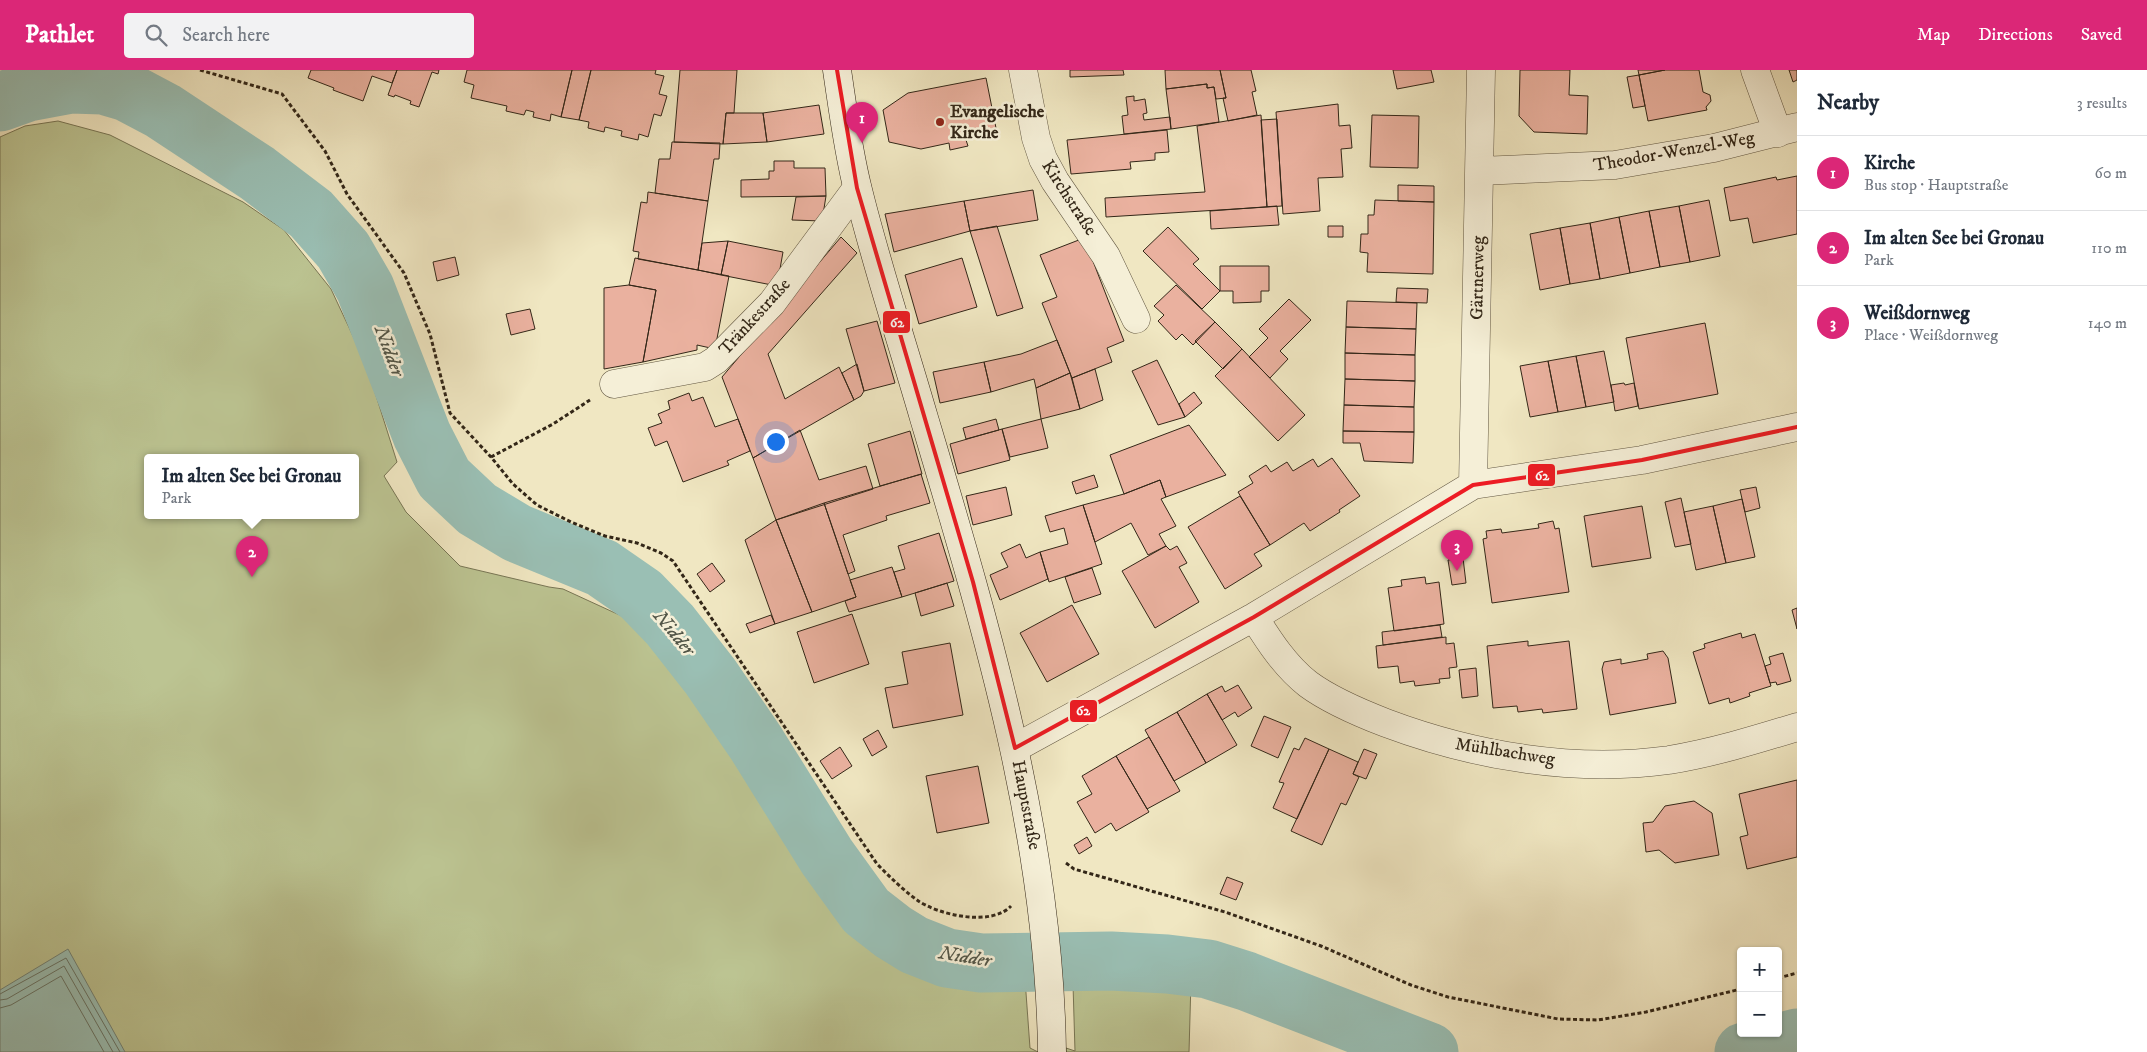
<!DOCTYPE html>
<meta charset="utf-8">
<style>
body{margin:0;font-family:"IM FELL DW Pica",serif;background:#f2f2f3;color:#1f2937}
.controls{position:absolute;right:15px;bottom:15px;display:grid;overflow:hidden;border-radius:5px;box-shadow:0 1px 4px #0004}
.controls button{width:45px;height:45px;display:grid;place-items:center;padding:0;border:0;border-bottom:1px solid #e0e1e3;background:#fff;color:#1f2937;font:25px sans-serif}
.you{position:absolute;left:775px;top:371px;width:18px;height:18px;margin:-12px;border:4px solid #fff;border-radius:50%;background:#1a73e8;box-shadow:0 0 0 8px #1a73e833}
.badge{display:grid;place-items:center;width:32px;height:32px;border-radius:50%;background:#db2777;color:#fff;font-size:16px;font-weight:700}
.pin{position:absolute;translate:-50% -41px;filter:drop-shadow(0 1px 2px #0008)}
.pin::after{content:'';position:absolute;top:26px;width:18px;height:15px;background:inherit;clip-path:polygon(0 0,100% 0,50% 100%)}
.popup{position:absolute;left:144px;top:384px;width:215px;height:65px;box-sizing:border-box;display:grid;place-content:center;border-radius:5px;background:#fff;filter:drop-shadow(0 1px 4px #0005);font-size:16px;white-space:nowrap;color:#747a83}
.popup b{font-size:19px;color:#1f2937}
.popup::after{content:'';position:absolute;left:50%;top:100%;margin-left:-10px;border:10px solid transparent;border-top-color:#fff}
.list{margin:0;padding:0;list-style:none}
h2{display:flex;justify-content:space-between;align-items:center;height:65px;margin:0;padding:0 20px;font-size:21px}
h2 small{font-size:16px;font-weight:400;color:#747a83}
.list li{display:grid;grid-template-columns:32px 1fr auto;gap:15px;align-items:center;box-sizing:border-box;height:75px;padding:0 20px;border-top:1px solid #e0e1e3}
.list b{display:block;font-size:19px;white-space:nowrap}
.list p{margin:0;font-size:16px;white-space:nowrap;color:#747a83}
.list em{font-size:16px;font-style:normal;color:#747a83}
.icon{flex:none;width:28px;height:28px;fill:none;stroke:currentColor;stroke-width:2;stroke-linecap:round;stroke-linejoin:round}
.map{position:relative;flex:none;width:1797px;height:982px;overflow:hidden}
header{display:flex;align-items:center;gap:30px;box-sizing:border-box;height:70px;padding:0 25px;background:#db2777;color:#fff}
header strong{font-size:24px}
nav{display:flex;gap:28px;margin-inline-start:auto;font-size:18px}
.search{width:350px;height:45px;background:#f2f2f3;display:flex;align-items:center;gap:12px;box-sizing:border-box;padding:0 18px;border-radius:5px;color:#747a83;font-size:19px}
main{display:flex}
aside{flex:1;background:#fff}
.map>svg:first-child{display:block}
.green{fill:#bcc492;stroke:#787655;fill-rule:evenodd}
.water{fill:#9abfb4;stroke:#718276}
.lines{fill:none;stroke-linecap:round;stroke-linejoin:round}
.shore{stroke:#667366;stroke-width:1}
.river{stroke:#9abfb4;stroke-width:59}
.building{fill:#eab19f;stroke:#332718}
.street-casing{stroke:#625742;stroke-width:29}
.secondary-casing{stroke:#332718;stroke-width:29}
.path{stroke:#332718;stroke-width:3;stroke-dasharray:4 2.5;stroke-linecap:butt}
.street{stroke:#f5efd7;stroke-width:28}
.secondary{stroke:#f5efd7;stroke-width:28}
.bus-1-casing{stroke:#f5efd7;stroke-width:8}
.bus-1{stroke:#ed1c24;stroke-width:4}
.poi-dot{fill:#8f2418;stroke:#f5efd7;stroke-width:2}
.labels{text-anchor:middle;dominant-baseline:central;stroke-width:5;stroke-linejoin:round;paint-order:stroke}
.poi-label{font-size:18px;font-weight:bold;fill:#332718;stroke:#f5efd7;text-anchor:start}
.street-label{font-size:18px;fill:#332718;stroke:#f5efd7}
.water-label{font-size:19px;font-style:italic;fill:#525547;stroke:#f5efd7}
.line-badge{stroke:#f5efd7;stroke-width:2}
.badge-label{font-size:14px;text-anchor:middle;font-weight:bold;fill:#fff}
</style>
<header>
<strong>Pathlet</strong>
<div class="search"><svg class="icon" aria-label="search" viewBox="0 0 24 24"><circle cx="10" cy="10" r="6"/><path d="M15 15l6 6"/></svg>Search here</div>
<nav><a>Map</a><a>Directions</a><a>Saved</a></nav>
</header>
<main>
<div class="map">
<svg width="1797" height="982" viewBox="0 0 1797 982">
<rect width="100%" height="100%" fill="#f0e7c2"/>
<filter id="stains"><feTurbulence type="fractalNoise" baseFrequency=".004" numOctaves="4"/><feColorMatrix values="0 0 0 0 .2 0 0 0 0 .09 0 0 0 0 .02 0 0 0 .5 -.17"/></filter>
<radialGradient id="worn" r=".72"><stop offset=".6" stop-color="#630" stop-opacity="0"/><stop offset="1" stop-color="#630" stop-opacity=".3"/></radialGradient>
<path class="green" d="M58,51L110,65L243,132L284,160L331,219L366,294L397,392L384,406L406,442L460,496L549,517L563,519L626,548L632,556L636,551L709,635L779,760L834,843L877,882L920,905L954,916L1025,909L1030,978L1038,982H0V67L25,56ZM148,388H356V446H148Z
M1191,911L1189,982H1066V978L1075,981L1073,914Z"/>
<path class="water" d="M68,879L125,982H0V920Z"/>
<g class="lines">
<path class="shore" d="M0,924L66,888L120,982
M0,930L7,929L64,896L113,982
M0,938L11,935L61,906L104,982"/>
<path class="river" d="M0,32L28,22L71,14L103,15L127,22L163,41L257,103L311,144L343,180L365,218L422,365L444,408L477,439L517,463L602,498L641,525L670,555L710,606L756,673L827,787L866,841L893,862L914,875L947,888L981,893L1111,891L1167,894L1208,899L1246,911L1429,982
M1744,982L1797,968"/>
</g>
<path class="building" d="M311,0H397L392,13L372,6L363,31L333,20L334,18L308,8Z
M397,0H439L438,4L432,2L419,37L410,34L411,31L395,25L394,27L388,25Z
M467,0H572L561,47L551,44L550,51L533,47L534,42L526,40L524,45L506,41L507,36L471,28L474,15L464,12Z
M572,0H591L579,50L561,47Z
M591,0H656L655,4L664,6L659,24L667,26L661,46L654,44L648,67L639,64L638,70L621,66L622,61L605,57L604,62L588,58L589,52L579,50Z
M680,0H737L734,43H726L723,74L674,72Z
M1070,0H1123L1124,5L1070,7Z
M1165,0H1220L1226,28L1216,29L1214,17L1207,18V14L1166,19Z
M1220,0H1251L1256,21L1252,22L1257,45L1228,51L1223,28H1226Z
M1393,0H1431L1434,12L1397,19Z
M1520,0H1570L1569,25L1588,26L1587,64L1534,62L1519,46Z
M1638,0H1665L1639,5Z
M1665,0H1699L1703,22L1710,25L1711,31L1706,37L1707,40L1648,51L1639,5Z
M1789,0H1797V10L1793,12Z
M1639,5L1645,36L1633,38L1627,7Z
M986,8L997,63L966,70L968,76L950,80L949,73L921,79L889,72L883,40L908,23Z
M1207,14V18L1214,17L1219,52L1171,59L1166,19Z
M1134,26V31L1145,29L1147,43L1143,44L1144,50L1170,47L1171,59L1124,64L1122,46L1128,45L1126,27Z
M1338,34L1339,56L1350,55L1352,78L1341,79L1343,107L1318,108L1320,141L1283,144L1276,42Z
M819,35L824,64L767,72L763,43Z
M726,43H763L767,72L723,74Z
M1261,45L1267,137L1106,147L1105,128L1205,122L1197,56Z
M1372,45L1419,46L1418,98L1370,97Z
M1277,49L1282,136L1267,137L1261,50Z
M1167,60L1169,82L1155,83V90L1130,92L1131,99L1071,104L1067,70Z
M672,72L720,73L719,89H714L708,131L655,123L659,89H670Z
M774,91H794V98H825L826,126L741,127V110L769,109V101H774Z
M1797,106V164L1753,173L1748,148L1730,151L1724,118L1776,107L1777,110Z
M1398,115L1434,116V132L1398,131Z
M1033,120L1038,150L970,161L964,131Z
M648,122L708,131L698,200L638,189L639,182L633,181L641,132L647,133Z
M826,126L822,151L792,150L796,127Z
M1375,130L1434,132L1433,204L1367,202L1368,183L1360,182L1361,164H1368V145H1374Z
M1709,130L1720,186L1690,192L1679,136Z
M964,131L970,161L894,182L885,144Z
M1277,136L1279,155L1211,159L1210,141Z
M1679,136L1690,192L1660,197L1649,141Z
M1649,141L1660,197L1630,203L1619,147Z
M1619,147L1630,203L1600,209L1590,153Z
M1590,153L1600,209L1570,214L1560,158Z
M997,156L1023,238L997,246L970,161Z
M1328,156H1343V167H1328Z
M1168,157L1199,189L1193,194L1220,221L1202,239L1143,181Z
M1560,158L1570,214L1540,220L1530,164Z
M841,167L857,183L768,284L785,329L839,297L854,330L753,388L722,307Z
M1084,168L1124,271L1107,278L1112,292L1072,308L1042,233L1057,227L1040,185Z
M728,171L721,205L698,200L702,173Z
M728,171L783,182L777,216L721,205Z
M455,187L459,205L437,211L433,192Z
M635,188L729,206L715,279L697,275V280L643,292L656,220L629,215Z
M962,188L977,237L919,254L905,205Z
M1220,196H1269V221H1261V232L1233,233V221H1220Z
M629,215L656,220L643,292L604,299V218Z
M1176,215L1215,252L1193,275L1182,264L1176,270L1158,251L1164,245L1154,236Z
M1397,218L1428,219L1427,233L1396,232Z
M1289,229L1311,250L1280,281L1288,289L1270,308L1249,287L1268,268L1259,259Z
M1347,231L1417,233L1416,259L1346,257Z
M530,239L535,259L511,265L506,244Z
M877,251L895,313L864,321L846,259Z
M1215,252L1242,279L1223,299L1195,271Z
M1705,253L1718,324L1639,339L1626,268Z
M1346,257L1416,259L1415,285L1345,283Z
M1057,270L1070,303L1036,318L1034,309L991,322L984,292L1021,284Z
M1242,279L1305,345L1278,371L1215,306Z
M1604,281L1614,332L1586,337L1576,286Z
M1345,283L1415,285V311L1345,309Z
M1576,286L1586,337L1558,342L1548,291Z
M1157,290L1185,347L1158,355L1132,301Z
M1548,291L1558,342L1530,347L1520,296Z
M984,292L991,322L940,333L933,302Z
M857,294L864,321L861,326L854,330L842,303Z
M1095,299L1103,330L1080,339L1072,308Z
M1070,303L1080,339L1041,349L1036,318Z
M1345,309L1415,311L1414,337L1344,335Z
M1624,313L1625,315L1634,313L1638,336L1615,341L1611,315Z
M1194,322L1202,333L1185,347L1179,334Z
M689,323L692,331L703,327L715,357L738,349L750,381L727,391L729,395L683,412L667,371L655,376L648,358L662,353L658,344L670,339L668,331Z
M1344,335L1414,337V362L1343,361Z
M996,349L999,360L966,369L963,358Z
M1041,349L1048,378L1010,387L1002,359Z
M1189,355L1226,405L1166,427L1160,410L1124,424L1110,385Z
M1002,359L1010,390L958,404L950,374Z
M800,360L819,410L866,396L873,419L776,450L753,388Z
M910,361L922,404L880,416L868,374Z
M1343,361L1414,362L1413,393L1364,391L1360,373H1343Z
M1332,388L1360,426L1339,440L1340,442L1310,461L1304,453L1270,475L1238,422L1253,413L1249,406L1266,395L1271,402L1287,392L1293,401L1313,389L1318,397Z
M921,404L930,433L886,446L887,450L843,465L855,501L848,504L824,433Z
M1094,405L1098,417L1076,424L1072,412Z
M1160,410L1166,427L1161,429L1176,456L1159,464L1166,476L1148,485L1131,453L1095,472L1083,435L1124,424Z
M1006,417L1012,445L973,455L966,426Z
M1756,417L1760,438L1745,442L1740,420Z
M1240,426L1270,475L1254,484L1262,496L1225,519L1188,457Z
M1681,428L1691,474L1675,477L1665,432Z
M1742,429L1755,487L1726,493L1713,436Z
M824,433L856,527L812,542L776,450Z
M1083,435L1102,494L1049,512L1040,482L1068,474L1064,458L1050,462L1045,446Z
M1642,436L1651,488L1592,497L1584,446Z
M1713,436L1726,493L1696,500L1684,442Z
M776,450L812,542L775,554L745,470Z
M1553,451L1555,459L1559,458L1569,522L1492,533L1483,469L1487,468L1486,461L1501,459L1502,463L1539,458L1538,454Z
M939,463L954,511L902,527L894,502L905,499L898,476Z
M1020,474L1026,488L1040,482L1048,509L1000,530L990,505L1008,497L1001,483Z
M1166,476L1170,480L1177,476L1187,493L1179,497L1199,532L1155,558L1122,501Z
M1463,488L1466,513L1452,515L1448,490Z
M712,493L725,511L710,522L697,504Z
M892,497L902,527L849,542L845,531L856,527L850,510Z
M1092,498L1101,524L1074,533L1065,507Z
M1425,507L1426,514L1439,512L1444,554L1394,561L1388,518L1402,516L1401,510Z
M947,513L954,536L921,546L915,523Z
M1072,535L1099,584L1047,612L1020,563Z
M1797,538V559L1792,540Z
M852,544L869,594L814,613L797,562Z
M771,545L775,554L750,563L746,554Z
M1440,555L1442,567L1383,575L1382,562Z
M1741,563L1742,568L1755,564L1771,616L1749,623L1750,626L1730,633L1729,628L1709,634L1693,582L1705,578L1704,574Z
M1446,567V574L1454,573L1457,597L1449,598L1450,608L1439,609L1440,613L1415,616L1414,611L1400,613L1398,596L1378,598L1376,576Z
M1528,571V576L1569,571L1577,639L1543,643L1542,639L1518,642L1517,636L1493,638L1487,576Z
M950,573L963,645L893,658L885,618L908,614L902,582Z
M1663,581L1668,588L1676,633L1610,645L1602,599L1604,592L1621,589V594L1648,589L1647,584Z
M1783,583L1791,611L1777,615L1776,612L1770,613L1765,596L1771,594L1769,587Z
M1476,598L1478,626L1462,628L1459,600Z
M1238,615L1252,638L1238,647L1235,642L1222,650L1207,624L1222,616L1225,622Z
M1207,624L1237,675L1206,693L1177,642Z
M1177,642L1206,693L1174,711L1145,660Z
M1264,646L1291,657L1278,688L1251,676Z
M878,660L887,677L872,686L863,669Z
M1149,667L1180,721L1147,739L1116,686Z
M1305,668L1329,679L1297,749L1273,738L1284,713L1279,712L1294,678L1299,680Z
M840,677L852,696L832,709L820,691Z
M1329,679L1358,692L1353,704L1359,707L1346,735L1341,733L1322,775L1291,761Z
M1364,679L1377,684L1366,709L1353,704Z
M1116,686L1149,742L1116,761L1111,753L1095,763L1077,732L1092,724L1082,706Z
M978,696L989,753L937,763L926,706Z
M1797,710V787L1747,799L1740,767L1748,765L1739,724Z
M1694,731L1712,743L1719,785L1675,793L1659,780L1646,782L1643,753L1653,752L1665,736Z
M1087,767L1092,776L1079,784L1074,775Z
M1227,807L1243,813L1236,830L1220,824Z"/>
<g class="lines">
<defs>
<path id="street" d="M1023,0L1036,68L1043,89L1055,111L1106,186L1136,249
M1755,0L1778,63
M1480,101L1615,95L1714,78L1797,57
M614,314L705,297L716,290L772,233L857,118
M1473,415L1481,0
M1254,547C1269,571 1285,596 1308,614C1331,631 1360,643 1386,653C1474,686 1574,703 1669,690C1712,683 1755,670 1797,657
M1015,678L1254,547L1473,415L1642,390L1797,357"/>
<path id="secondary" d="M837,0C843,40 848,81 858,120C877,197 902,272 924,348C986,556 1049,764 1052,982"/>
</defs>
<use href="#street" class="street-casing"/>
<use href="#secondary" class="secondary-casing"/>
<path class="path" d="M200,0L282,24L325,81L347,124L404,203L430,264L450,343L491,387L513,414L537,435L571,452L605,466L637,473L661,483L673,491L877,794C890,807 902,819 917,830C938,845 991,857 1011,836
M491,387L553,354L590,330
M1066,793L1074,799L1225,842L1321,876L1411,915L1448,927L1558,949L1598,950L1646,942L1741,919
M1778,908L1797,903"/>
<use href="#street" class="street"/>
<use href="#secondary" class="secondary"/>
<defs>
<path id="bus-1" d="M837,0L857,118L973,512L1015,678L1254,547L1473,415L1642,390L1797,357"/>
</defs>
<use href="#bus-1" class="bus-1-casing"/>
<use href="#bus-1" class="bus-1"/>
</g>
<circle class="poi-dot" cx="940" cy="52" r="5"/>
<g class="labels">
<g class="poi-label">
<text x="950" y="42">Evangelische<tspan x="950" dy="21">Kirche</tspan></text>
</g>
<g class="street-label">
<text transform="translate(1674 82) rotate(-10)">Theodor-Wenzel-Weg</text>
<text transform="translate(1069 128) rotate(57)">Kirchstraße</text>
<text transform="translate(1478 208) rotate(-89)">Gärtnerweg</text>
<text transform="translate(755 247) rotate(-48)">Tränkestraße</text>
<text transform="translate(1505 682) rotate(9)">Mühlbachweg</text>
<text transform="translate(1026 735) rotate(79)">Hauptstraße</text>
</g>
<g class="water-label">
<text transform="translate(389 281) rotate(69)">Nidder</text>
<text transform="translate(674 563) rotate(50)">Nidder</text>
<text transform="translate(965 887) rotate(9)">Nidder</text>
</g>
</g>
<g class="line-badge">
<rect x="882" y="240" width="29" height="24" rx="5" fill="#ed1c24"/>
<rect x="1527" y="393" width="29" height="24" rx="5" fill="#ed1c24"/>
<rect x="1069" y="629" width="29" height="24" rx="5" fill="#ed1c24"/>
</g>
<g class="badge-label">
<text x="897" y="257">62</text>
<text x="1542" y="410">62</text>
<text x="1083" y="645">62</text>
</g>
<rect width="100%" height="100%" filter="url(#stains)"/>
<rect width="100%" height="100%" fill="url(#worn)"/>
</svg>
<div class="controls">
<button>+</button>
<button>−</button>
</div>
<div class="you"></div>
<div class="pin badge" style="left:862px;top:73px">1</div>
<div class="pin badge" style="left:252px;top:507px">2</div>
<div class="popup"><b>Im alten See bei Gronau</b>Park</div>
<div class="pin badge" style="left:1457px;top:501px">3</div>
</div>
<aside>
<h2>Nearby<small>3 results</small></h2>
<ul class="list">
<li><span class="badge">1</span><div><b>Kirche</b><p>Bus stop · Hauptstraße</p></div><em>60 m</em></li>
<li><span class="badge">2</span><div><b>Im alten See bei Gronau</b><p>Park</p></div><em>110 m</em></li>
<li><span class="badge">3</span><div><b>Weißdornweg</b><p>Place · Weißdornweg</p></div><em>140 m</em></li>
</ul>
</aside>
</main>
